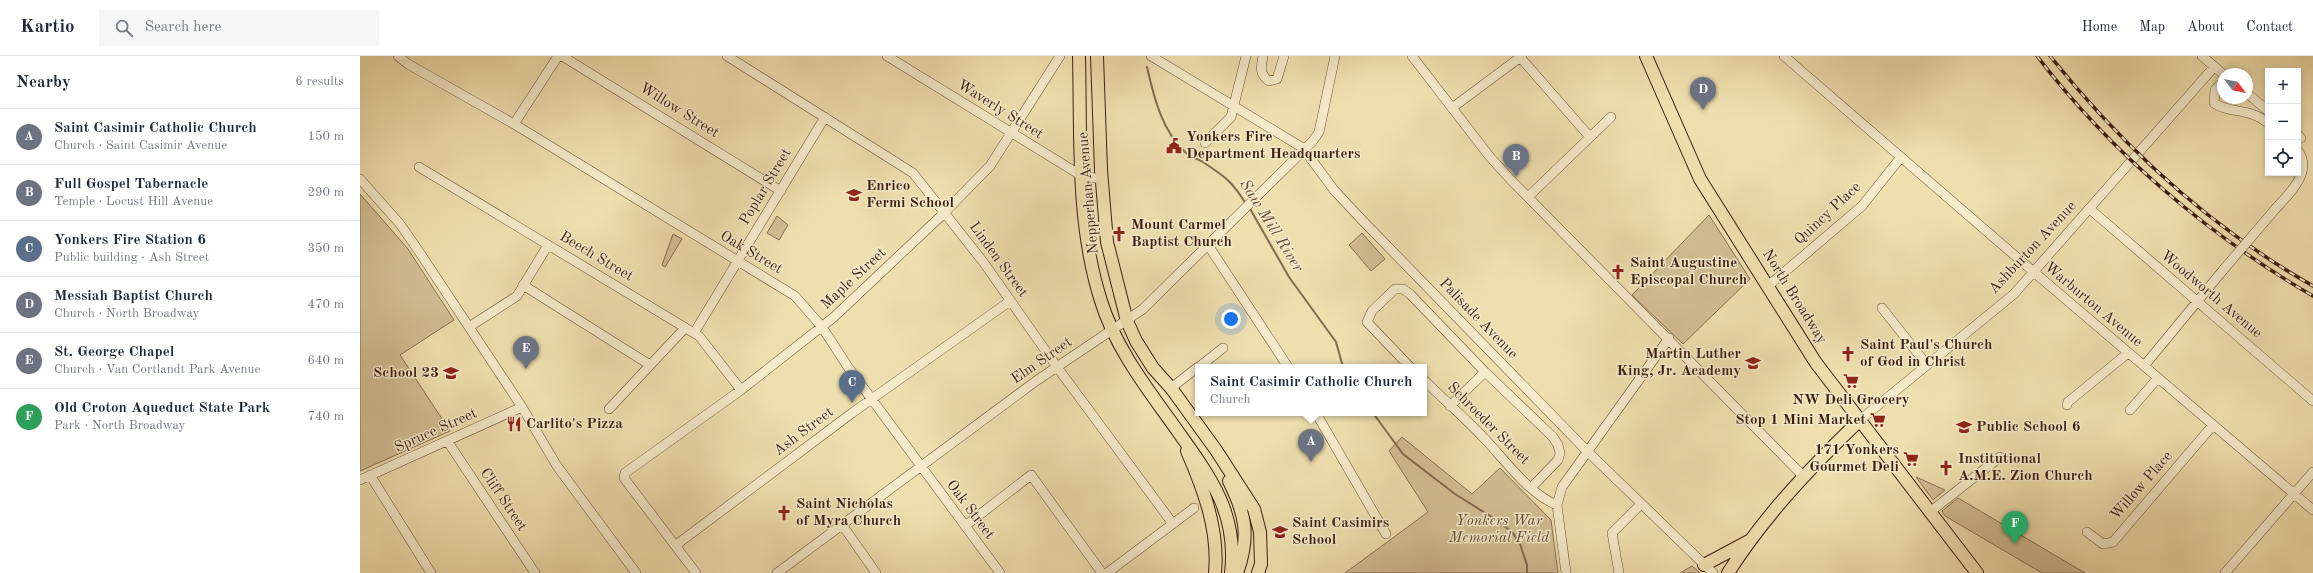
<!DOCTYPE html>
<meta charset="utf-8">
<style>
body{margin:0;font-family:"Old Standard TT",serif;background:#f6f6f7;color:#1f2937}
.controls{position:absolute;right:12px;top:12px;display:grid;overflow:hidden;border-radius:0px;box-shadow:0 2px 6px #0003}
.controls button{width:36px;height:36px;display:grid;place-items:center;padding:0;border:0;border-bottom:1px solid #e0e1e3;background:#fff;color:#1f2937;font:20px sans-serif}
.compass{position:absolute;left:1857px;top:12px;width:36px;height:36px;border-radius:50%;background:#fff;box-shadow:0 2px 6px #0003;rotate:122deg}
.you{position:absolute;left:871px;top:263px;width:14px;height:14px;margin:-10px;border:3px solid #fff;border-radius:50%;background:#1a73e8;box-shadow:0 0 0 6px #1a73e833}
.badge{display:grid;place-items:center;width:26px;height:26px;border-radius:50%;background:#db2777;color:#fff;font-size:13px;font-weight:700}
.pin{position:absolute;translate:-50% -33px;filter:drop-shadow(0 1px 2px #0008)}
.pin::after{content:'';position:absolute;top:21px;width:14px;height:12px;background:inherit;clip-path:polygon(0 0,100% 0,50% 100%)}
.popup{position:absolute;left:835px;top:308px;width:232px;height:52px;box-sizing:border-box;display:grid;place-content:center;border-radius:0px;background:#fff;filter:drop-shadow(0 1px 3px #0005);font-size:13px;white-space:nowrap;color:#747a83}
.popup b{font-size:15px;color:#1f2937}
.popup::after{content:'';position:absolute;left:50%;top:100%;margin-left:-8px;border:8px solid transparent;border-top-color:#fff}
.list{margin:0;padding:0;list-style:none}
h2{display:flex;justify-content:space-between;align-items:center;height:52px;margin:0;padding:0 16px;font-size:17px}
h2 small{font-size:13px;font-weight:400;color:#747a83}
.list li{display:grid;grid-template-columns:26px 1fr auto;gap:12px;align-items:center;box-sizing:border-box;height:56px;padding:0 16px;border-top:1px solid #e0e1e3}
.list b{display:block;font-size:15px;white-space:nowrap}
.list p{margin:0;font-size:13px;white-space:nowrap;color:#747a83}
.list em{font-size:13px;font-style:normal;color:#747a83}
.icon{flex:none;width:22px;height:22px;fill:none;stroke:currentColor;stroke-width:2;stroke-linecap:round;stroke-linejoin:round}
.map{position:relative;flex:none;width:1953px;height:517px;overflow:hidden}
header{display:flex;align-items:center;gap:24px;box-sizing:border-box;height:56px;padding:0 20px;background:#fff;border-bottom:1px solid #e0e1e3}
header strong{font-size:19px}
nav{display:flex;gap:22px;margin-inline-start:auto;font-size:14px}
.search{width:280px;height:36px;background:#f6f6f7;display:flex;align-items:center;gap:10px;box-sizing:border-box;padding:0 14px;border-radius:0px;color:#747a83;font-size:15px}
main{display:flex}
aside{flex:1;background:#fff}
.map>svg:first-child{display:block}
.green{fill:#d1be93;stroke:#876e52}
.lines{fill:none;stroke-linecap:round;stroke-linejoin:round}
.stream{stroke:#836a4f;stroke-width:2}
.minor-casing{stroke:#6a4e38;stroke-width:10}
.major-casing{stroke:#3d1e11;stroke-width:14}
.minor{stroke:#f5eaca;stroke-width:9}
.major{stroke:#efdfae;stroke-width:12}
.rail-casing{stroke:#3d1e11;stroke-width:3.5}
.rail{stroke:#f5eaca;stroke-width:2;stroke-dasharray:6;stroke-linecap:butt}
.minor-bridge-casing{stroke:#6a4e38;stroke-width:10;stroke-linecap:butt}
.minor-bridge{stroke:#f5eaca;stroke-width:9}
.labels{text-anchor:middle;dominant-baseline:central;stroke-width:3;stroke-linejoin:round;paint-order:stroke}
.street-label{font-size:15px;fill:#3d1e11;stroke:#f5eaca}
.poi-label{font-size:15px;font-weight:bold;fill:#3d1e11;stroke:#f5eaca;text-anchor:start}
.park-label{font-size:15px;font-style:italic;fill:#624632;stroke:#f5eaca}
.water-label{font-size:16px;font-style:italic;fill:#664a35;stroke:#f5eaca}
</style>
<header>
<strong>Kartio</strong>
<div class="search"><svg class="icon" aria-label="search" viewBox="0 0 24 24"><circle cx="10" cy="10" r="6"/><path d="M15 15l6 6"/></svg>Search here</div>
<nav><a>Home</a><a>Map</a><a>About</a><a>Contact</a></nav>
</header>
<main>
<aside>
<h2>Nearby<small>6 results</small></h2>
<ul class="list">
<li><span class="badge" style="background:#6b7280">A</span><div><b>Saint Casimir Catholic Church</b><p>Church · Saint Casimir Avenue</p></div><em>150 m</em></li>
<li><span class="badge" style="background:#6b7280">B</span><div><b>Full Gospel Tabernacle</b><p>Temple · Locust Hill Avenue</p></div><em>290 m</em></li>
<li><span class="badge" style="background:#5c6f8a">C</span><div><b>Yonkers Fire Station 6</b><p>Public building · Ash Street</p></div><em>350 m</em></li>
<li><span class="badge" style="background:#6b7280">D</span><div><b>Messiah Baptist Church</b><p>Church · North Broadway</p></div><em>470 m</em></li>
<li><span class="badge" style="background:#6b7280">E</span><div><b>St. George Chapel</b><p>Church · Van Cortlandt Park Avenue</p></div><em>640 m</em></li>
<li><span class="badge" style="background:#2e9e5b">F</span><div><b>Old Croton Aqueduct State Park</b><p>Park · North Broadway</p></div><em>740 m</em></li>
</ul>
</aside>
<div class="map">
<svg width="1953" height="517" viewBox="0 0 1953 517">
<rect width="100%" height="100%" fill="#efdfae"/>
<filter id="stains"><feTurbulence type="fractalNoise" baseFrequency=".005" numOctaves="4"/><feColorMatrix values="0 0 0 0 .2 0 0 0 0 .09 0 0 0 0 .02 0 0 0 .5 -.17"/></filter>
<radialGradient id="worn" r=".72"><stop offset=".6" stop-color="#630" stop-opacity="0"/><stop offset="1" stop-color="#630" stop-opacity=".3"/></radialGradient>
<path class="green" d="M0,138L48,193L94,264L40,299L90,375L0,415Z
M1349,159L1390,223L1323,288L1272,239Z
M417,160L428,169L419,184L407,177Z
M1002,177L1025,203L1011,215L989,189Z
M313,178L322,183L305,211L302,209Z
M1042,381L1112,438L1140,412L1191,464L1198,517H985L1068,456L1029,395Z
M1556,421L1585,434L1573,444Z
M1598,442L1725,517H1682L1585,460L1582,455Z
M1332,510L1340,517H1320Z"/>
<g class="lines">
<path class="stream" d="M787,11C794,42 802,75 826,97C831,101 838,103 843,106C864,120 872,125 886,148
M889,151L929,221L976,286L983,311
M1013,357L1043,398L1095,438L1138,465L1153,477L1160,488L1167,509V517"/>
<defs>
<path id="minor" d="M38,0L48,8L154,68L435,240L462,271L488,311L640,517
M202,0L421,135
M367,0L553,117L624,207L697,311L813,468
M527,0L722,120L742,123
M791,0L943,92L974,134L1003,165L1228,396L1353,517
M903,0C901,11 899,18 909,25L917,23L924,0
M1052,0L1130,101L1151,124L1443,420
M1424,0L1675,217L1953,454
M1842,0L1863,18
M1160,1L1229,80
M1863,26L1855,34L1854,47C1869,58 1889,51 1908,67
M1887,37L1908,55
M1092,52L1162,0
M154,68L198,0
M1938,79L1941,82
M845,87L871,61L886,0
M59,111L339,280L381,334
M0,123L40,168L58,194L162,351L197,410L276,517
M1168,141L1251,61
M1917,151C1930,137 1953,115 1938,95
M1731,154L1953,345
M848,189L928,311
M163,229L290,309
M1408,230L1502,150L1541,101
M1522,252L1567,309
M109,271L157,240L188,189
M334,277L465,61
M1784,310L1864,213
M839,311L863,292
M1050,311L1007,266L1012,255L1035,233H1043L1050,238L1125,316L1193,381L1198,389L1200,397L1198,404L1171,432
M1064,324C1083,343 1103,360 1121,379C1143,401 1168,438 1197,449
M811,332L838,311
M1707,349L1708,346L1768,297
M1090,350L1125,316
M249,353L325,272
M1770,354L1798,322
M956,357L1026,478
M1500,364L1654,238L1854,11
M88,386L175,517
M10,419L71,517
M0,424L162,351
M1570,456L1640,401
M483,470L516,517
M605,470L671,419L742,517
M1727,476L1743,488L1753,486L1853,369
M316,489L492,357L650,245
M336,517L264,422L265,417L381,334L474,261L580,161L630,110L700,0
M417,517L676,325L783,253L952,86L959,76L975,0
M747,517L834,452
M1206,517L1197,449L1202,431L1309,282
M1259,517L1252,477L1281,448
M1865,517L1953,416"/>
<path id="major" d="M719,0C721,82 716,167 741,245C756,294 790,336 819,377C851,422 878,458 871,517
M737,0L741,114L747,186L767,265L776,285L793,312L811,332L856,394L894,453L900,476L901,508L898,517
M1286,0L1340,123L1456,307L1617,517
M827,395C844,434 859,474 855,517
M869,425C886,459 890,481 877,517
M1344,509L1389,485
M1368,517C1405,459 1451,411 1500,364"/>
</defs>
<use href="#minor" class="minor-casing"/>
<use href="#major" class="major-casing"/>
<use href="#minor" class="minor"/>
<use href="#major" class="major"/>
<defs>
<path id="rail" d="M1677,0C1751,97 1848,179 1953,240
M1690,0C1763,91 1851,172 1953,230"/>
</defs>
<use href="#rail" class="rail-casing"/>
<use href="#rail" class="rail"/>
<defs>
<path id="minor-bridge" d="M1864,213L1917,151"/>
</defs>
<use href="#minor-bridge" class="minor-bridge-casing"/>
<use href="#minor-bridge" class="minor-bridge"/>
</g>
<defs>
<symbol id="civic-bare" viewBox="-9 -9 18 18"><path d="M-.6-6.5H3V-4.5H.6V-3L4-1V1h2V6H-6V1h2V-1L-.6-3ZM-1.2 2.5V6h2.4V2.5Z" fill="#8f2418" stroke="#f5eaca" stroke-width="2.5" paint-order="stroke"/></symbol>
<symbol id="school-bare" viewBox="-9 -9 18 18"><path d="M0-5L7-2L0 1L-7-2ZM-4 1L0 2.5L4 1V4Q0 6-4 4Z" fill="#8f2418" stroke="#f5eaca" stroke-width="2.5" paint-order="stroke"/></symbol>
<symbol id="church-bare" viewBox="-9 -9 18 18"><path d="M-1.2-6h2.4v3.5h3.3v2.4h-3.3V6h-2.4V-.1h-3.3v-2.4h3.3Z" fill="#8f2418" stroke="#f5eaca" stroke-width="2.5" paint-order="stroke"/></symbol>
<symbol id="supermarket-bare" viewBox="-9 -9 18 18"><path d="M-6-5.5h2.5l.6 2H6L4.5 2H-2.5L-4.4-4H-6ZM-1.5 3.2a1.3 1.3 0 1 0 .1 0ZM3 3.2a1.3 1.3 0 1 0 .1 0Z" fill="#8f2418" stroke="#f5eaca" stroke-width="2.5" paint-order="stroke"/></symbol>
<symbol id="restaurant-bare" viewBox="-9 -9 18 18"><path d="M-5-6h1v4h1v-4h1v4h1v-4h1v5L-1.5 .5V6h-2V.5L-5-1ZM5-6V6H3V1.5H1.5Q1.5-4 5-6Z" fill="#8f2418" stroke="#f5eaca" stroke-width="2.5" paint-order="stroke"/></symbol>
</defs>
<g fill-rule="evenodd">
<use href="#civic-bare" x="803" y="79" width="22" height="22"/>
<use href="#school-bare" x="483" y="128" width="22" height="22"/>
<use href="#church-bare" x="748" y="167" width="22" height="22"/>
<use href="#church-bare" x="1247" y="205" width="22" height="22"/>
<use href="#church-bare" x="1477" y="287" width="22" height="22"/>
<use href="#school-bare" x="1382" y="296" width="22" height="22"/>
<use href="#school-bare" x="80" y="306" width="22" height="22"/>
<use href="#supermarket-bare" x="1480" y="314" width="22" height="22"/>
<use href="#supermarket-bare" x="1507" y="353" width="22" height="22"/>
<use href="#restaurant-bare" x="143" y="357" width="22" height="22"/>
<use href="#school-bare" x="1593" y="360" width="22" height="22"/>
<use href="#supermarket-bare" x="1540" y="392" width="22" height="22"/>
<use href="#church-bare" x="1575" y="401" width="22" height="22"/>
<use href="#church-bare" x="413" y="446" width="22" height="22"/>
<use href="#school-bare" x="909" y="465" width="22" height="22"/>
</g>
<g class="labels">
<g class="street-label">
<text transform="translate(640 54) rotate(32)">Waverly Street</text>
<text transform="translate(319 55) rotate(32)">Willow Street</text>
<text transform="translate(406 131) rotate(-59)">Poplar Street</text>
<text transform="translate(729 137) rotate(-95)">Nepperhan Avenue</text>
<text transform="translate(1468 158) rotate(-43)">Quincy Place</text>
<text transform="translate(1673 192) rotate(-47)">Ashburton Avenue</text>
<text transform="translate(391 197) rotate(31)">Oak Street</text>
<text transform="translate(236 201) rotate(31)">Beech Street</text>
<text transform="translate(638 204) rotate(54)">Linden Street</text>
<text transform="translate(494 223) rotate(-43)">Maple Street</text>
<text transform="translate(1851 239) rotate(40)">Woodworth Avenue</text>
<text transform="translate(1434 241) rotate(58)">North Broadway</text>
<text transform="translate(1733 249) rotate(40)">Warburton Avenue</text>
<text transform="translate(1118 263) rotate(46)">Palisade Avenue</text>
<text transform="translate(682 305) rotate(-35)">Elm Street</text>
<text transform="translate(1128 368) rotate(45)">Schroeder Street</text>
<text transform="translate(76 375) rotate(-24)">Spruce Street</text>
<text transform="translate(444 376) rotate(-37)">Ash Street</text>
<text transform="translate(1782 430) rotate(-49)">Willow Place</text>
<text transform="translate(143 444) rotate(56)">Cliff Street</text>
<text transform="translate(610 454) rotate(53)">Oak Street</text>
</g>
<g class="poi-label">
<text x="826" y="81">Yonkers Fire<tspan x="826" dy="17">Department Headquarters</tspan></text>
<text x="506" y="130">Enrico<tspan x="506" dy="17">Fermi School</tspan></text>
<text x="771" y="169">Mount Carmel<tspan x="771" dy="17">Baptist Church</tspan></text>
<text x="1270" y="207">Saint Augustine<tspan x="1270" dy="17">Episcopal Church</tspan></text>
<text x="1500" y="289">Saint Paul's Church<tspan x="1500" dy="17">of God in Christ</tspan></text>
<text x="1381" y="298" text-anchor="end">Martin Luther<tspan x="1381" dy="17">King, Jr. Academy</tspan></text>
<text x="79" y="317" text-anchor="end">School 23</text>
<text x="1491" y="344" text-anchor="middle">NW Deli Grocery</text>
<text x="1506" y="364" text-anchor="end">Stop 1 Mini Market</text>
<text x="166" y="368">Carlito's Pizza</text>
<text x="1616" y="371">Public School 6</text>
<text x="1539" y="394" text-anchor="end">171 Yonkers<tspan x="1539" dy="17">Gourmet Deli</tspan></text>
<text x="1598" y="403">Institutional<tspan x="1598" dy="17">A.M.E. Zion Church</tspan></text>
<text x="436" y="448">Saint Nicholas<tspan x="436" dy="17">of Myra Church</tspan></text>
<text x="932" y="467">Saint Casimirs<tspan x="932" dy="17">School</tspan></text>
</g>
<g class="park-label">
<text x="1139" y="465">Yonkers War<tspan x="1139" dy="17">Memorial Field</tspan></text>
</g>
<g class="water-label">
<text transform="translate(911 170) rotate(58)">Saw Mill River</text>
</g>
</g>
<rect width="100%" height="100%" filter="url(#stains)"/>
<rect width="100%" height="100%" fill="url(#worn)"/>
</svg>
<div class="controls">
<button>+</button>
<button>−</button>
<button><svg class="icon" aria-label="locate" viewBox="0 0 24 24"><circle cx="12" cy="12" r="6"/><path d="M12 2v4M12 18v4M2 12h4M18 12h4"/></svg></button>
</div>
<svg class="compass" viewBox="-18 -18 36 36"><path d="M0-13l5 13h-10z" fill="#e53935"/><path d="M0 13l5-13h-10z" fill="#747a83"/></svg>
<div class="you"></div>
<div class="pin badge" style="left:951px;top:406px;background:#6b7280">A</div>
<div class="popup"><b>Saint Casimir Catholic Church</b>Church</div>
<div class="pin badge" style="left:1156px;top:121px;background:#6b7280">B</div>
<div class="pin badge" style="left:492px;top:347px;background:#5c6f8a">C</div>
<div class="pin badge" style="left:1343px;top:54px;background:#6b7280">D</div>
<div class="pin badge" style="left:166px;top:313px;background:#6b7280">E</div>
<div class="pin badge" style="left:1655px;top:488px;background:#2e9e5b">F</div>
</div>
</main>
